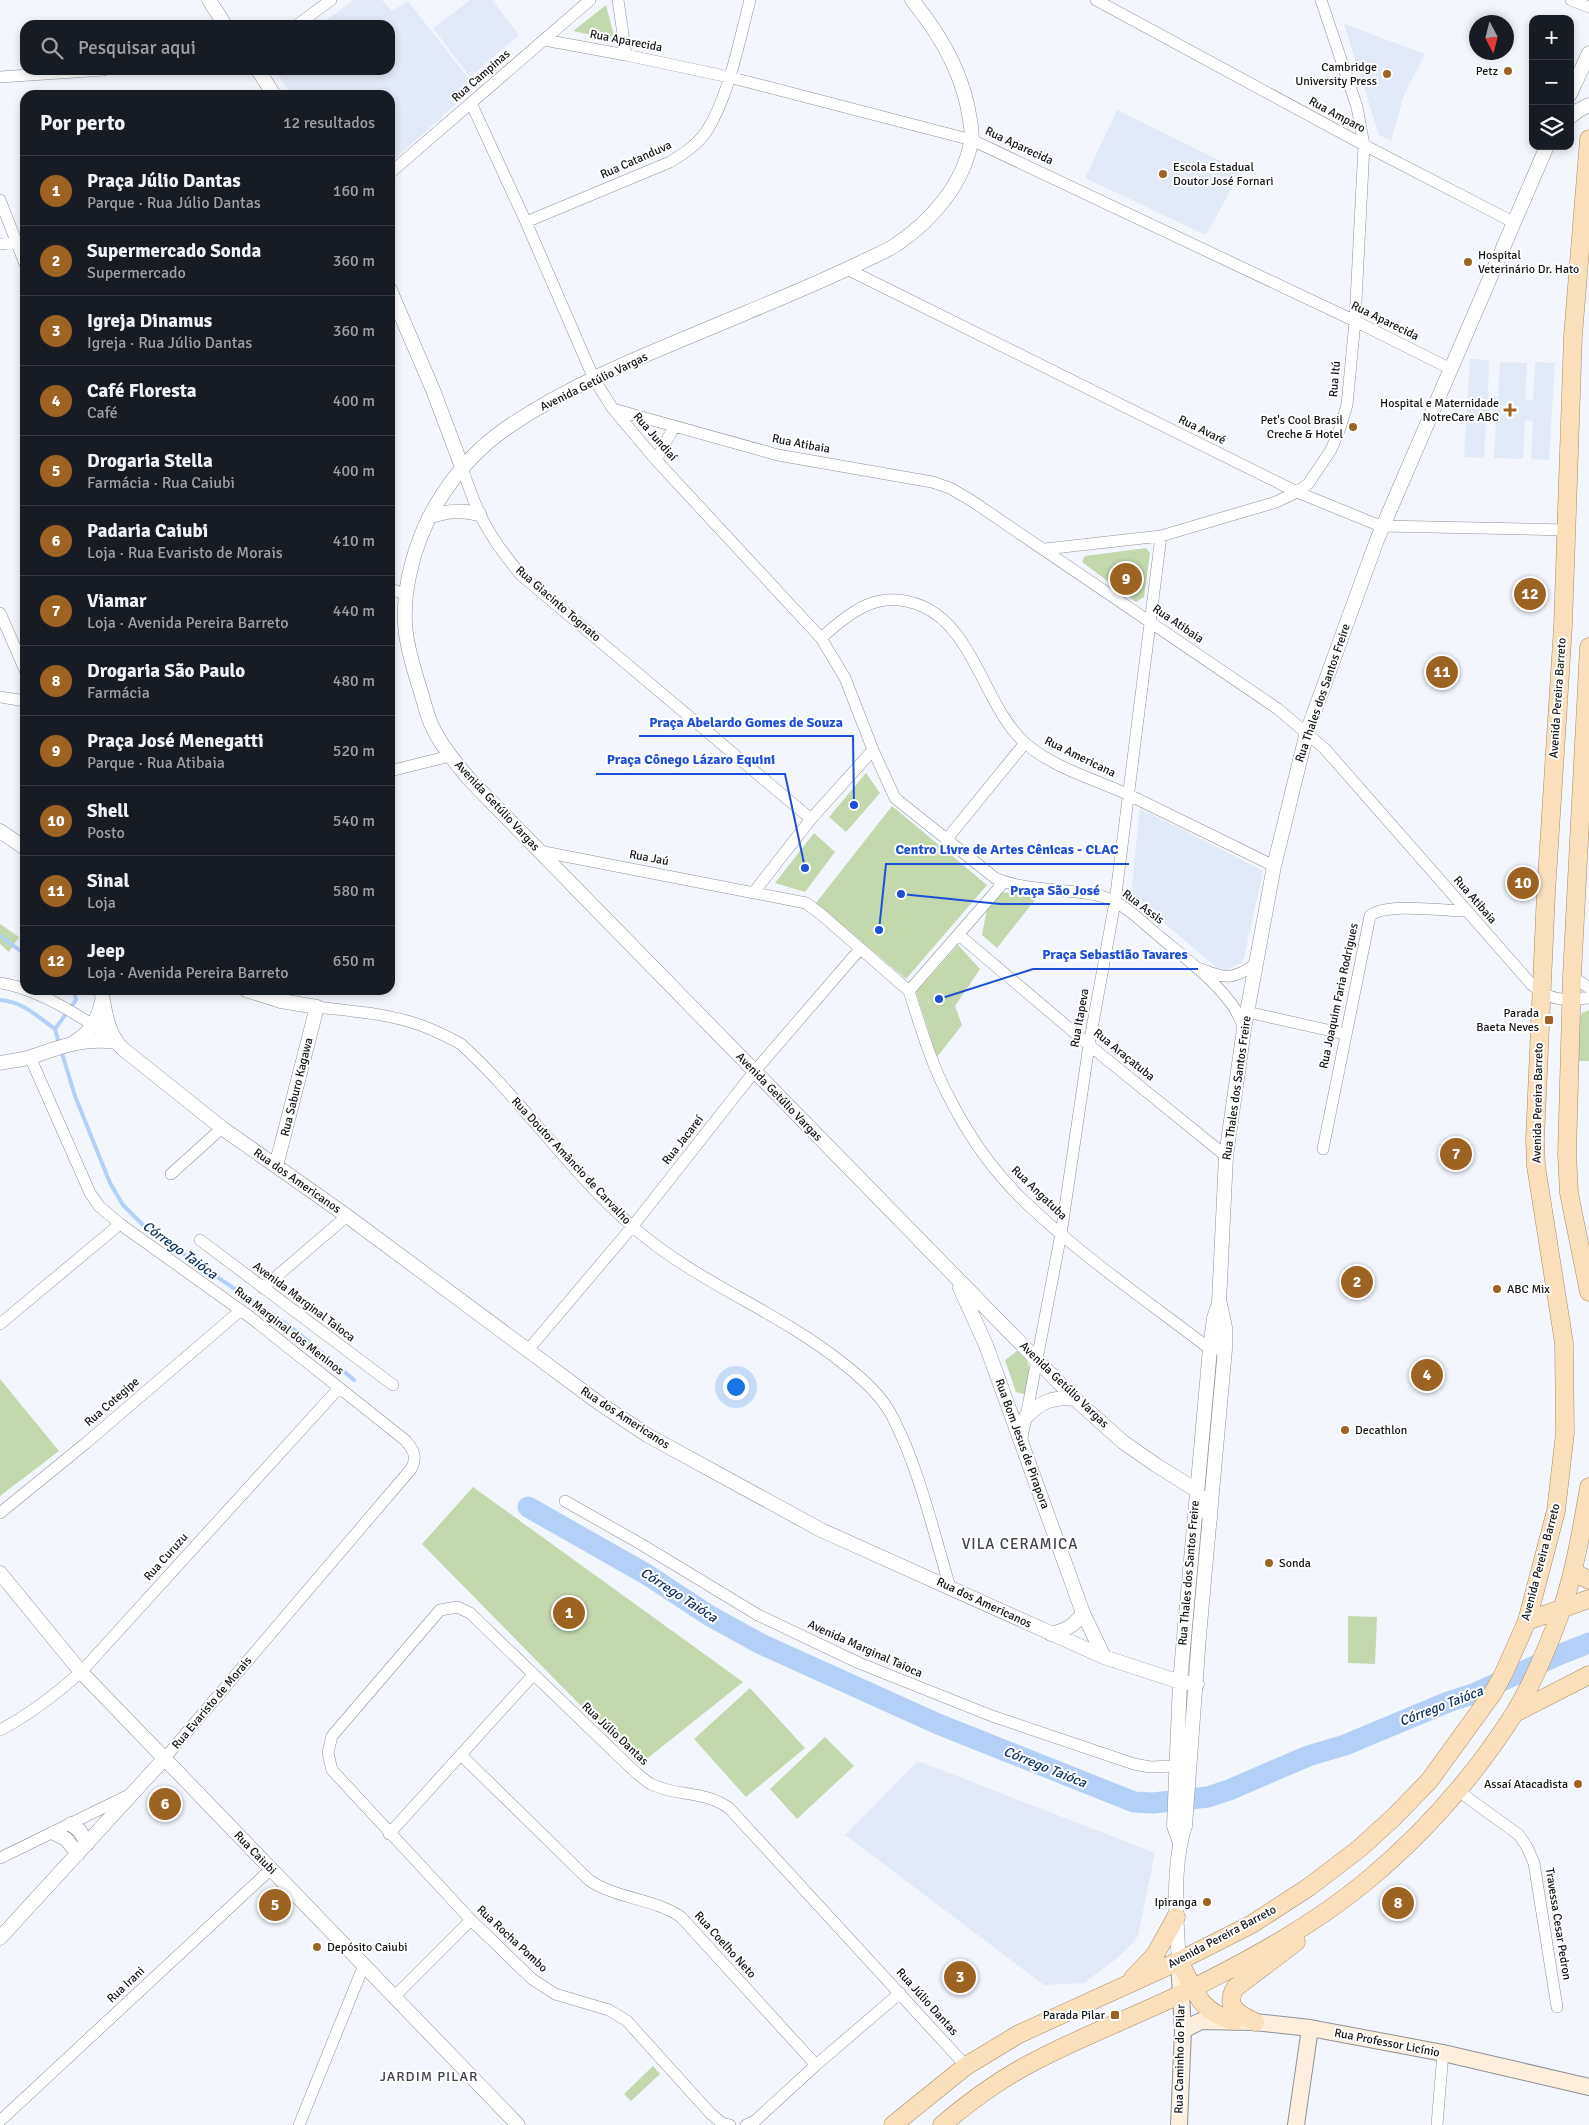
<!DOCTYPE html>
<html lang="pt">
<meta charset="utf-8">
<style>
body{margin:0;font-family:Signika,sans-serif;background:#20242c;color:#f1f3f6}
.controls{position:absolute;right:15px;top:15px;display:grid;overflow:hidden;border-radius:10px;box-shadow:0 2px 8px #0003}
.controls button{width:45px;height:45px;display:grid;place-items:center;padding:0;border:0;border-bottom:1px solid #363941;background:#171b24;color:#f1f3f6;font:25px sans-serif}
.compass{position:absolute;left:1469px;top:15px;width:45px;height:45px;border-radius:50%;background:#171b24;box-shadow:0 2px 8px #0003;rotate:173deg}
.you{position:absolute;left:735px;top:1386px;width:18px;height:18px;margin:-12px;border:4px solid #fff;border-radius:50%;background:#1a73e8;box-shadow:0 0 0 8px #1a73e833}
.badge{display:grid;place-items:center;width:32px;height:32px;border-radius:50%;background:#9d6323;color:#fff;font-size:16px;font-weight:700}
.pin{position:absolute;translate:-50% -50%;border:2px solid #fff;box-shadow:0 1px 5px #0006}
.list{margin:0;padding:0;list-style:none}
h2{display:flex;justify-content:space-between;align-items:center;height:65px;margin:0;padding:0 20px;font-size:21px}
h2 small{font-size:16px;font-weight:400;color:#9ea1a6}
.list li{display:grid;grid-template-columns:32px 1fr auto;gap:15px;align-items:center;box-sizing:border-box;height:70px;padding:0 20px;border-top:1px solid #363941}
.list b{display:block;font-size:19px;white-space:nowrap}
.list p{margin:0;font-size:16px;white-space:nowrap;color:#9ea1a6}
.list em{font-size:16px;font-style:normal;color:#9ea1a6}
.icon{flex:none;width:28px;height:28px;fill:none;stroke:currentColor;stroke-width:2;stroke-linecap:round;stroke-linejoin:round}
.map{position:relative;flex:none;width:1589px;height:2125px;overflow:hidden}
.search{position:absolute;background:#171b24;box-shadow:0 2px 8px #0003;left:20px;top:20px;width:375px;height:55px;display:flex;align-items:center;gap:12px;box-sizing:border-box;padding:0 18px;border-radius:15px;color:#9ea1a6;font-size:19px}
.panel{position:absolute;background:#171b24;box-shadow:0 2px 8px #0003;left:20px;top:90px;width:375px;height:905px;border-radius:15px}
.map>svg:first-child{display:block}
.built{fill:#e3eaf7}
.green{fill:#c3d9ad}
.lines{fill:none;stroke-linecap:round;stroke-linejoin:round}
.stream{stroke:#b3d1f8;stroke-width:4}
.river{stroke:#b3d1f8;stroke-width:21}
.minor-casing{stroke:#8f9298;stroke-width:12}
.tertiary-casing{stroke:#8f9298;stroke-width:15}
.secondary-casing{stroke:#8f9298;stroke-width:18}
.primary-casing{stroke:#a88b64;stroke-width:19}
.minor{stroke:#fff;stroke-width:11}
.tertiary{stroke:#fff;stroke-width:14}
.secondary{stroke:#fdefdd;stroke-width:16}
.primary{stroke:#fadfbb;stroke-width:18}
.poi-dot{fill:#9d6323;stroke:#fff;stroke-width:2}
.labels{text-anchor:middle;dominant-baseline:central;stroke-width:4;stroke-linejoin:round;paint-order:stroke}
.street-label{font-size:12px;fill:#141517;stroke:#fff}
.poi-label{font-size:12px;fill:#141517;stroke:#fff;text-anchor:end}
.water-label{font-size:14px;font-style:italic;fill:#07315f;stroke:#fff}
.neighbourhood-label{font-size:14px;letter-spacing:1px;fill:#404348;stroke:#fff}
.quarter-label{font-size:15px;letter-spacing:1px;fill:#404348;stroke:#fff}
.leader{fill:none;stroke:#1d4ed8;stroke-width:2}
.callout-dot{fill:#1d4ed8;stroke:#fff;stroke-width:2}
.callout-label{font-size:14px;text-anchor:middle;font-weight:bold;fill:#1d4ed8;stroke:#fff;stroke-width:4;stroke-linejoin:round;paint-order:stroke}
</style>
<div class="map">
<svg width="1589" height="2125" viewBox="0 0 1589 2125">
<rect width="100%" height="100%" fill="#f3f6fc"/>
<path class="built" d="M354,0H382L392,11L408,1L475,87L404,151L390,162V95H292L275,70H390V25H319Z
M470,0H492L519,35L470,77L433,28Z
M1344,24L1425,54L1404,95L1391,141L1379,135Z
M1117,110L1241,171L1206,235L1085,178Z
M1470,359L1489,360L1488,396L1498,397L1500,362L1527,363L1525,399L1533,400L1535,362L1555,363L1549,460L1531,459L1533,421L1525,420L1523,459L1494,458L1496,422L1486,421L1484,458L1464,457Z
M1140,808L1263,871L1243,962L1222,972L1131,895Z
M918,1761L1155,1853L1138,1936L1132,1944L1116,1959L1084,1983L1044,1985L845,1835Z"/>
<path class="green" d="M606,5L615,40L573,31Z
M1146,548L1150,553L1144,597L1136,602L1082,562L1085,556Z
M866,773L880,793L846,832L829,817Z
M892,806L987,885L906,979L816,903Z
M814,833L835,852L805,892L775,883Z
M1000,892L1038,896L997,948L982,935L987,909Z
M0,924L19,937L9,952L0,944Z
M958,945L980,969L955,1006L962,1025L937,1057L916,992Z
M1589,1010V1061H1578V1023L1582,1013Z
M1017,1351C1033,1359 1030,1376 1027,1392L1024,1394L1016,1392L1005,1360Z
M0,1379L59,1451L0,1496Z
M473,1487L743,1682L639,1765L422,1544Z
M1348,1616L1377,1617L1375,1664L1348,1663Z
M750,1688L805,1748L746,1797L694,1739Z
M825,1737L854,1766L797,1819L770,1789Z
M653,2066L660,2074L631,2101L624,2094Z"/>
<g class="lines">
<path class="stream" d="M0,936L25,954
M0,1000C22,1001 38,1017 55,1029
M55,1029L59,1044
M55,1029L76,1000L74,990
M61,1050L75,1096L110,1183L123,1205L146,1228L296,1331L354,1380"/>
<path class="river" d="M528,1507L646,1574L710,1616L761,1644L938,1724L1134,1802L1153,1803L1208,1797L1229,1790L1308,1756L1345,1745L1448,1702L1473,1694L1561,1654L1589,1643"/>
<defs>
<path id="minor" d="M618,0L626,55
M1096,0L1364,145L1513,222
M1571,0L1589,7
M297,25L331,0
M544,40L626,55L729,77L972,140L1355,321L1451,369
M0,77L104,70
M471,103L526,222L594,379L613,409L656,460L821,638L845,678L873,750L895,798L995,878C1029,893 1069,887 1104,897C1125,904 1143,923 1160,937C1184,957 1211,977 1230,1002C1237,1010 1240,1019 1244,1029
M390,173L590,0
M0,200L25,264
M526,222L670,162C683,154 697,145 706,132C729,97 739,41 750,0
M0,244L25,241
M847,269L1297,492L1373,523L1383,526L1567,530
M613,409L778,455L932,482L950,488L972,501L1278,709L1325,749L1532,985C1550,1001 1566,1001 1589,998
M656,460L674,427
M462,467C477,514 489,537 521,575L811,819
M1045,549L1161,536L1276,502L1297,492L1308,484L1331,450L1340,428L1347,405L1355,321L1364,145L1357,107L1321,0
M390,589L405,594
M0,613L25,670
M821,638C852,611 879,588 922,606C975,629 984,707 1026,744C1054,768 1094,779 1127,794C1177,818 1225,842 1274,866
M0,697L25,701
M390,771L450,756
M946,840L1025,743
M539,851L806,903L822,915L909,991
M754,892L811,819L873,750
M959,935L1089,1045L1226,1156
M1201,969C1225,979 1234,980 1255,964
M1572,976L1589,988
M0,983C36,988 88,1019 115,1042
M909,991C921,1028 932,1067 951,1101C969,1136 992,1169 1020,1197C1077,1253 1146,1300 1210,1349H1225
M909,991L1004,882
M317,1007C349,1011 384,1013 414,1023C431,1028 446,1036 461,1044C522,1100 569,1171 632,1226C696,1283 779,1311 845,1365C864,1380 883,1397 893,1418C920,1471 933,1531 950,1587
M1247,1012L1345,1034
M30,1057L90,1193L99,1206L120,1224L250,1317L405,1440C413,1449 418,1457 411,1469L164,1759
M1323,1149L1370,916C1384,902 1446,911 1467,911
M171,1174L222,1128
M200,1240L393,1385
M263,1288L347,1216
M0,1324L120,1224
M528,1350L632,1227L754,1072L860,949
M1021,1443L1061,1234L1089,1045L1115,902L1161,536
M565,1501L639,1543L758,1615L859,1663L992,1716L1134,1764L1150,1767L1177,1766
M0,1513L86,1443L241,1310
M0,1730C31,1714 56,1694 81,1672L339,1388
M461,1755L589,1880C616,1899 653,1898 681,1917L816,2065
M1457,1790L1519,1835L1527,1847L1534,1863L1557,2007
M389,1834L533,1675
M0,1858L129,1795
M395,1996L471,1920
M0,2121L271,1869
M299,2125L364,1965
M730,2125L722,2123L711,2114L627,2021L609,2010L555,1994L532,1979L471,1920L332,1770L328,1753L332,1736L440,1610L457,1607L470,1613L632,1769C638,1774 644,1780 651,1784C677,1797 703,1790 729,1808L966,2066
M746,2125L755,2121L816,2065L900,1993
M1437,2125L1443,2053"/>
<path id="tertiary" d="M209,0L225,25
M912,0C940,34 964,76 970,120C971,127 973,135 971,142C963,185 931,221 897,244C886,252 873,256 862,262C825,280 786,296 748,312C666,347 579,378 505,429C456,464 421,517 409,576C400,620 406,644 419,686C423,698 426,712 431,724C440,744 455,762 469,779L1075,1399L1123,1442L1156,1465L1196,1490L1206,1507L1210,1519
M258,70L274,95
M1570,94L1589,53
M1570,117L1579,110L1589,105
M390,290L433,390L462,467
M429,517C446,511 461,509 479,514
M0,831L25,848
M101,990C105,1010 107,1034 123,1049L222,1128L347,1216L599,1403L647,1435L821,1530L1104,1657L1180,1682L1197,1684
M246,990L281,1001L317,1007L276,1166
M73,1043C90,1033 98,1020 102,1001
M0,1063C10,1061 21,1060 31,1057C60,1047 84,1037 116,1042
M960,1288L986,1345L1083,1613L1104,1657
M1025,1418C1040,1402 1053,1396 1075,1399
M0,1573L81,1672L518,2125
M1051,1634C1066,1630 1074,1626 1083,1613
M71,1824L80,1831L87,1844
M54,1833L66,1839L78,1854
M1180,1843L1174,1826L1180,1682L1210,1349L1214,1318L1219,1303L1226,1156L1244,1029L1274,866L1307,732L1377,540L1547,146
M0,1938L164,1759
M1179,1961C1176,1920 1172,1865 1185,1826L1199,1636L1225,1349V1327L1220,1304"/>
<path id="secondary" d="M1183,2030L1201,2021L1255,2022L1310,2028L1443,2053L1589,2087
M1179,2125L1183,2030L1179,1961
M1296,2125L1310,2028"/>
<path id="primary" d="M1589,647L1572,976L1567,1154L1569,1193L1589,1292
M1573,1572L1589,1580
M1527,1621L1589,1599
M1515,1713L1589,1675
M1179,1961C1196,1992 1198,2011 1234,2021
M1133,1978L1155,1955L1176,1917
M1255,2022C1239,2014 1224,2008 1235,1988L1296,1942
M893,2125L966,2066L1019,2034L1179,1961L1252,1924L1309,1887L1360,1848L1394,1817L1429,1781L1493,1693L1503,1675L1527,1621L1556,1511L1565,1433L1564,1343L1536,1166L1535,1139L1546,893L1563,626L1573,336L1589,139
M942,2125C970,2101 1003,2077 1037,2060C1083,2036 1133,2017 1181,1994C1246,1962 1313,1926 1369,1879C1425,1832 1475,1775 1514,1714C1534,1682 1549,1644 1562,1609C1575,1570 1582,1528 1589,1487"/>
</defs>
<use href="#minor" class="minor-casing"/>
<use href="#tertiary" class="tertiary-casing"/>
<use href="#secondary" class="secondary-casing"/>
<use href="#primary" class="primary-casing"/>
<use href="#minor" class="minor"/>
<use href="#tertiary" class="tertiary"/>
<use href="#secondary" class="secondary"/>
<use href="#primary" class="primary"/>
</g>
<g class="poi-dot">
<circle cx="1508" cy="71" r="5"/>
<circle cx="1387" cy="74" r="5"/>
<circle cx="1163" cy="174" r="5"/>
<circle cx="1468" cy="262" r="5"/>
<path d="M1507.5 402.5h5v5h5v5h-5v5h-5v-5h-5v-5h5z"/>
<circle cx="1353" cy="427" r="5"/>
<rect x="1544" y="1015" width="10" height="10" rx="2.5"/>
<circle cx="1497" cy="1289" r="5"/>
<circle cx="1345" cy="1430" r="5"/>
<circle cx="1269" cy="1563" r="5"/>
<circle cx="1578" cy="1784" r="5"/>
<circle cx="1207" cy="1902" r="5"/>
<circle cx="317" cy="1947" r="5"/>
<rect x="1110" y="2010" width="10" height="10" rx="2.5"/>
</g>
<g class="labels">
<g class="street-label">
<text transform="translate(626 41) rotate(11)">Rua Aparecida</text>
<text transform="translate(481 76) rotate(-41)">Rua Campinas</text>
<text transform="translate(1337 115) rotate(28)">Rua Amparo</text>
<text transform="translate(1019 146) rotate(25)">Rua Aparecida</text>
<text transform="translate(636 160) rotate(-24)">Rua Catanduva</text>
<text transform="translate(1385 321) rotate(26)">Rua Aparecida</text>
<text transform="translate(1335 379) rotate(-85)">Rua Itú</text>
<text transform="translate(594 382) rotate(-26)">Avenida Getúlio Vargas</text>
<text transform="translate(1202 430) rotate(26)">Rua Avaré</text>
<text transform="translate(655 437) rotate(49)">Rua Jundiaí</text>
<text transform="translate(801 444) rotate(11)">Rua Atibaia</text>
<text transform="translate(558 604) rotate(41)">Rua Giacinto Tognato</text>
<text transform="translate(1178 624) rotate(34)">Rua Atibaia</text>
<text transform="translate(1323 693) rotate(-71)">Rua Thales dos Santos Freire</text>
<text transform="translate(1558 698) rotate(-86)">Avenida Pereira Barreto</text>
<text transform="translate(1080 757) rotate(26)">Rua Americana</text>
<text transform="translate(497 806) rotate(47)">Avenida Getúlio Vargas</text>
<text transform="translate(649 858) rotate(11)">Rua Jaú</text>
<text transform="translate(1475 900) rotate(49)">Rua Atibaia</text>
<text transform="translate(1143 907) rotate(37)">Rua Assis</text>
<text transform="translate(1339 996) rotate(-78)">Rua Joaquim Faria Rodrigues</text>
<text transform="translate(1080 1018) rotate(-80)">Rua Itapeva</text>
<text transform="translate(1124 1055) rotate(39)">Rua Araçatuba</text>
<text transform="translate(297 1087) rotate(-76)">Rua Saburo Kagawa</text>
<text transform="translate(1237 1088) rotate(-82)">Rua Thales dos Santos Freire</text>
<text transform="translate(779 1097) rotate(46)">Avenida Getúlio Vargas</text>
<text transform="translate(1538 1103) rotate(-89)">Avenida Pereira Barreto</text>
<text transform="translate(683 1140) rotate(-52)">Rua Jacareí</text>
<text transform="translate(571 1161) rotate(47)">Rua Doutor Amâncio de Carvalho</text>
<text transform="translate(297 1181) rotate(35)">Rua dos Americanos</text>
<text transform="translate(1039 1193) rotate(44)">Rua Angatuba</text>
<text transform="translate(304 1302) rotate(37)">Avenida Marginal Taioca</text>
<text transform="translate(289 1331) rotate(38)">Rua Marginal dos Meninos</text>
<text transform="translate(1064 1385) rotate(44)">Avenida Getúlio Vargas</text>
<text transform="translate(112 1402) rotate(-41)">Rua Cotegipe</text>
<text transform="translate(625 1418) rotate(33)">Rua dos Americanos</text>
<text transform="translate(1022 1444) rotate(70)">Rua Bom Jesus de Pirapora</text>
<text transform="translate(166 1557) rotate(-48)">Rua Curuzu</text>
<text transform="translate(1541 1562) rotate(-75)">Avenida Pereira Barreto</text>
<text transform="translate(1189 1573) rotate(-85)">Rua Thales dos Santos Freire</text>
<text transform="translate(984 1603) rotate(25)">Rua dos Americanos</text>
<text transform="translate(865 1649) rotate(24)">Avenida Marginal Taioca</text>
<text transform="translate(212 1703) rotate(-50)">Rua Evaristo de Morais</text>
<text transform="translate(615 1734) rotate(43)">Rua Júlio Dantas</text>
<text transform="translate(255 1853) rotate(46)">Rua Caiubi</text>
<text transform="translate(1558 1924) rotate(81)">Travessa Cesar Pedron</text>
<text transform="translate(1222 1937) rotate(-28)">Avenida Pereira Barreto</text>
<text transform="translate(512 1939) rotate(43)">Rua Rocha Pombo</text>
<text transform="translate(725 1945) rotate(48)">Rua Coelho Neto</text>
<text transform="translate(126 1985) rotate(-43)">Rua Irani</text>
<text transform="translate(927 2002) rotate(48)">Rua Júlio Dantas</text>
<text transform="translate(1387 2043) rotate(11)">Rua Professor Licínio</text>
<text transform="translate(1180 2059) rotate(-89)">Rua Caminho do Pilar</text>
</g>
<g class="poi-label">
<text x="1377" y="67">Cambridge<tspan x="1377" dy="14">University Press</tspan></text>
<text x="1498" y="71">Petz</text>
<text x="1173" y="167" text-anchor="start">Escola Estadual<tspan x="1173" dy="14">Doutor José Fornari</tspan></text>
<text x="1478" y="255" text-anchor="start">Hospital<tspan x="1478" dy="14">Veterinário Dr. Hato</tspan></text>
<text x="1499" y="403">Hospital e Maternidade<tspan x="1499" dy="14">NotreCare ABC</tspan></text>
<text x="1343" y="420">Pet's Cool Brasil<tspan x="1343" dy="14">Creche &amp; Hotel</tspan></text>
<text x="1539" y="1013">Parada<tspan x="1539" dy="14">Baeta Neves</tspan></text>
<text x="1507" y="1289" text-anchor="start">ABC Mix</text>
<text x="1355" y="1430" text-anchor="start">Decathlon</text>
<text x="1279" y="1563" text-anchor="start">Sonda</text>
<text x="1568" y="1784">Assaí Atacadista</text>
<text x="1197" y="1902">Ipiranga</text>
<text x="327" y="1947" text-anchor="start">Depósito Caiubi</text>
<text x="1105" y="2015">Parada Pilar</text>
</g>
<g class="water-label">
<text transform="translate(180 1250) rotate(36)">Córrego Taióca</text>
<text transform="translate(679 1595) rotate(33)">Córrego Taióca</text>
<text transform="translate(1441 1706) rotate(-21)">Córrego Taióca</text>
<text transform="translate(1045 1767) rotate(22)">Córrego Taióca</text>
</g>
<g class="neighbourhood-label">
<text x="429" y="2076">JARDIM PILAR</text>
</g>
<g class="quarter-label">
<text x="1020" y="1544">VILA CERAMICA</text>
</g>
</g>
<path class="leader" d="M854 805L853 736H639M805 868L785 774H596M879 930L886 864H1129M901 894L1000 904H1110M939 999L1033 969H1198"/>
<g class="callout-dot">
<circle cx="854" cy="805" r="5"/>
<circle cx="805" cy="868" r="5"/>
<circle cx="879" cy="930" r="5"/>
<circle cx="901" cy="894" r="5"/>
<circle cx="939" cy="999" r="5"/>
</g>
<g class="callout-label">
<text x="746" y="727">Praça Abelardo Gomes de Souza</text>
<text x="691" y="764">Praça Cônego Lázaro Equini</text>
<text x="1007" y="854">Centro Livre de Artes Cênicas - CLAC</text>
<text x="1055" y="895">Praça São José</text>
<text x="1115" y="959">Praça Sebastião Tavares</text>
</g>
</svg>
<div class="controls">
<button>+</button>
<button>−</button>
<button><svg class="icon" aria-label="layers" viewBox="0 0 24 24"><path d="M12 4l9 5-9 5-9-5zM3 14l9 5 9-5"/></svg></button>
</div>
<svg class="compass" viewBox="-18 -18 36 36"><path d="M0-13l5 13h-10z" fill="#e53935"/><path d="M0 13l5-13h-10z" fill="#9ea1a6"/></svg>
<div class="you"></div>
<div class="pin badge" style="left:569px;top:1613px">1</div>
<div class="pin badge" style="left:1357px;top:1282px">2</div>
<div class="pin badge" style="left:960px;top:1977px">3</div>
<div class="pin badge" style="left:1427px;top:1375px">4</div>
<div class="pin badge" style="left:275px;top:1905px">5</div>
<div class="pin badge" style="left:165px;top:1804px">6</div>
<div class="pin badge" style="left:1456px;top:1154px">7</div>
<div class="pin badge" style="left:1398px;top:1903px">8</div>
<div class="pin badge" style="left:1126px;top:579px">9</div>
<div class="pin badge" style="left:1523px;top:883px">10</div>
<div class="pin badge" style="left:1442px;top:672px">11</div>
<div class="pin badge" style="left:1530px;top:594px">12</div>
<div class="search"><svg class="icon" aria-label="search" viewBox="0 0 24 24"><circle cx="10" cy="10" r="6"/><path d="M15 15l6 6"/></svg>Pesquisar aqui</div>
<section class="panel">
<h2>Por perto<small>12 resultados</small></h2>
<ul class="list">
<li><span class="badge">1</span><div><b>Praça Júlio Dantas</b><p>Parque · Rua Júlio Dantas</p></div><em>160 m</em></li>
<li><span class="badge">2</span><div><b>Supermercado Sonda</b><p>Supermercado</p></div><em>360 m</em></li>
<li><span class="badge">3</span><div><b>Igreja Dinamus</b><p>Igreja · Rua Júlio Dantas</p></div><em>360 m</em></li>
<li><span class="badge">4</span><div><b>Café Floresta</b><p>Café</p></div><em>400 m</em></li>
<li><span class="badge">5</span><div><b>Drogaria Stella</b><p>Farmácia · Rua Caiubi</p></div><em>400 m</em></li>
<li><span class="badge">6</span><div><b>Padaria Caiubi</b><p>Loja · Rua Evaristo de Morais</p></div><em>410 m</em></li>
<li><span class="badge">7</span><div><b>Viamar</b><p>Loja · Avenida Pereira Barreto</p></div><em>440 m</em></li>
<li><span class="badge">8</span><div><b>Drogaria São Paulo</b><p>Farmácia</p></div><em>480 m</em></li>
<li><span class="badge">9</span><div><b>Praça José Menegatti</b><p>Parque · Rua Atibaia</p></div><em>520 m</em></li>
<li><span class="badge">10</span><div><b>Shell</b><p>Posto</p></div><em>540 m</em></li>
<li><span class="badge">11</span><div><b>Sinal</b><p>Loja</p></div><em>580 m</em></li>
<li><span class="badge">12</span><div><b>Jeep</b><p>Loja · Avenida Pereira Barreto</p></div><em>650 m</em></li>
</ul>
</section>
</div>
